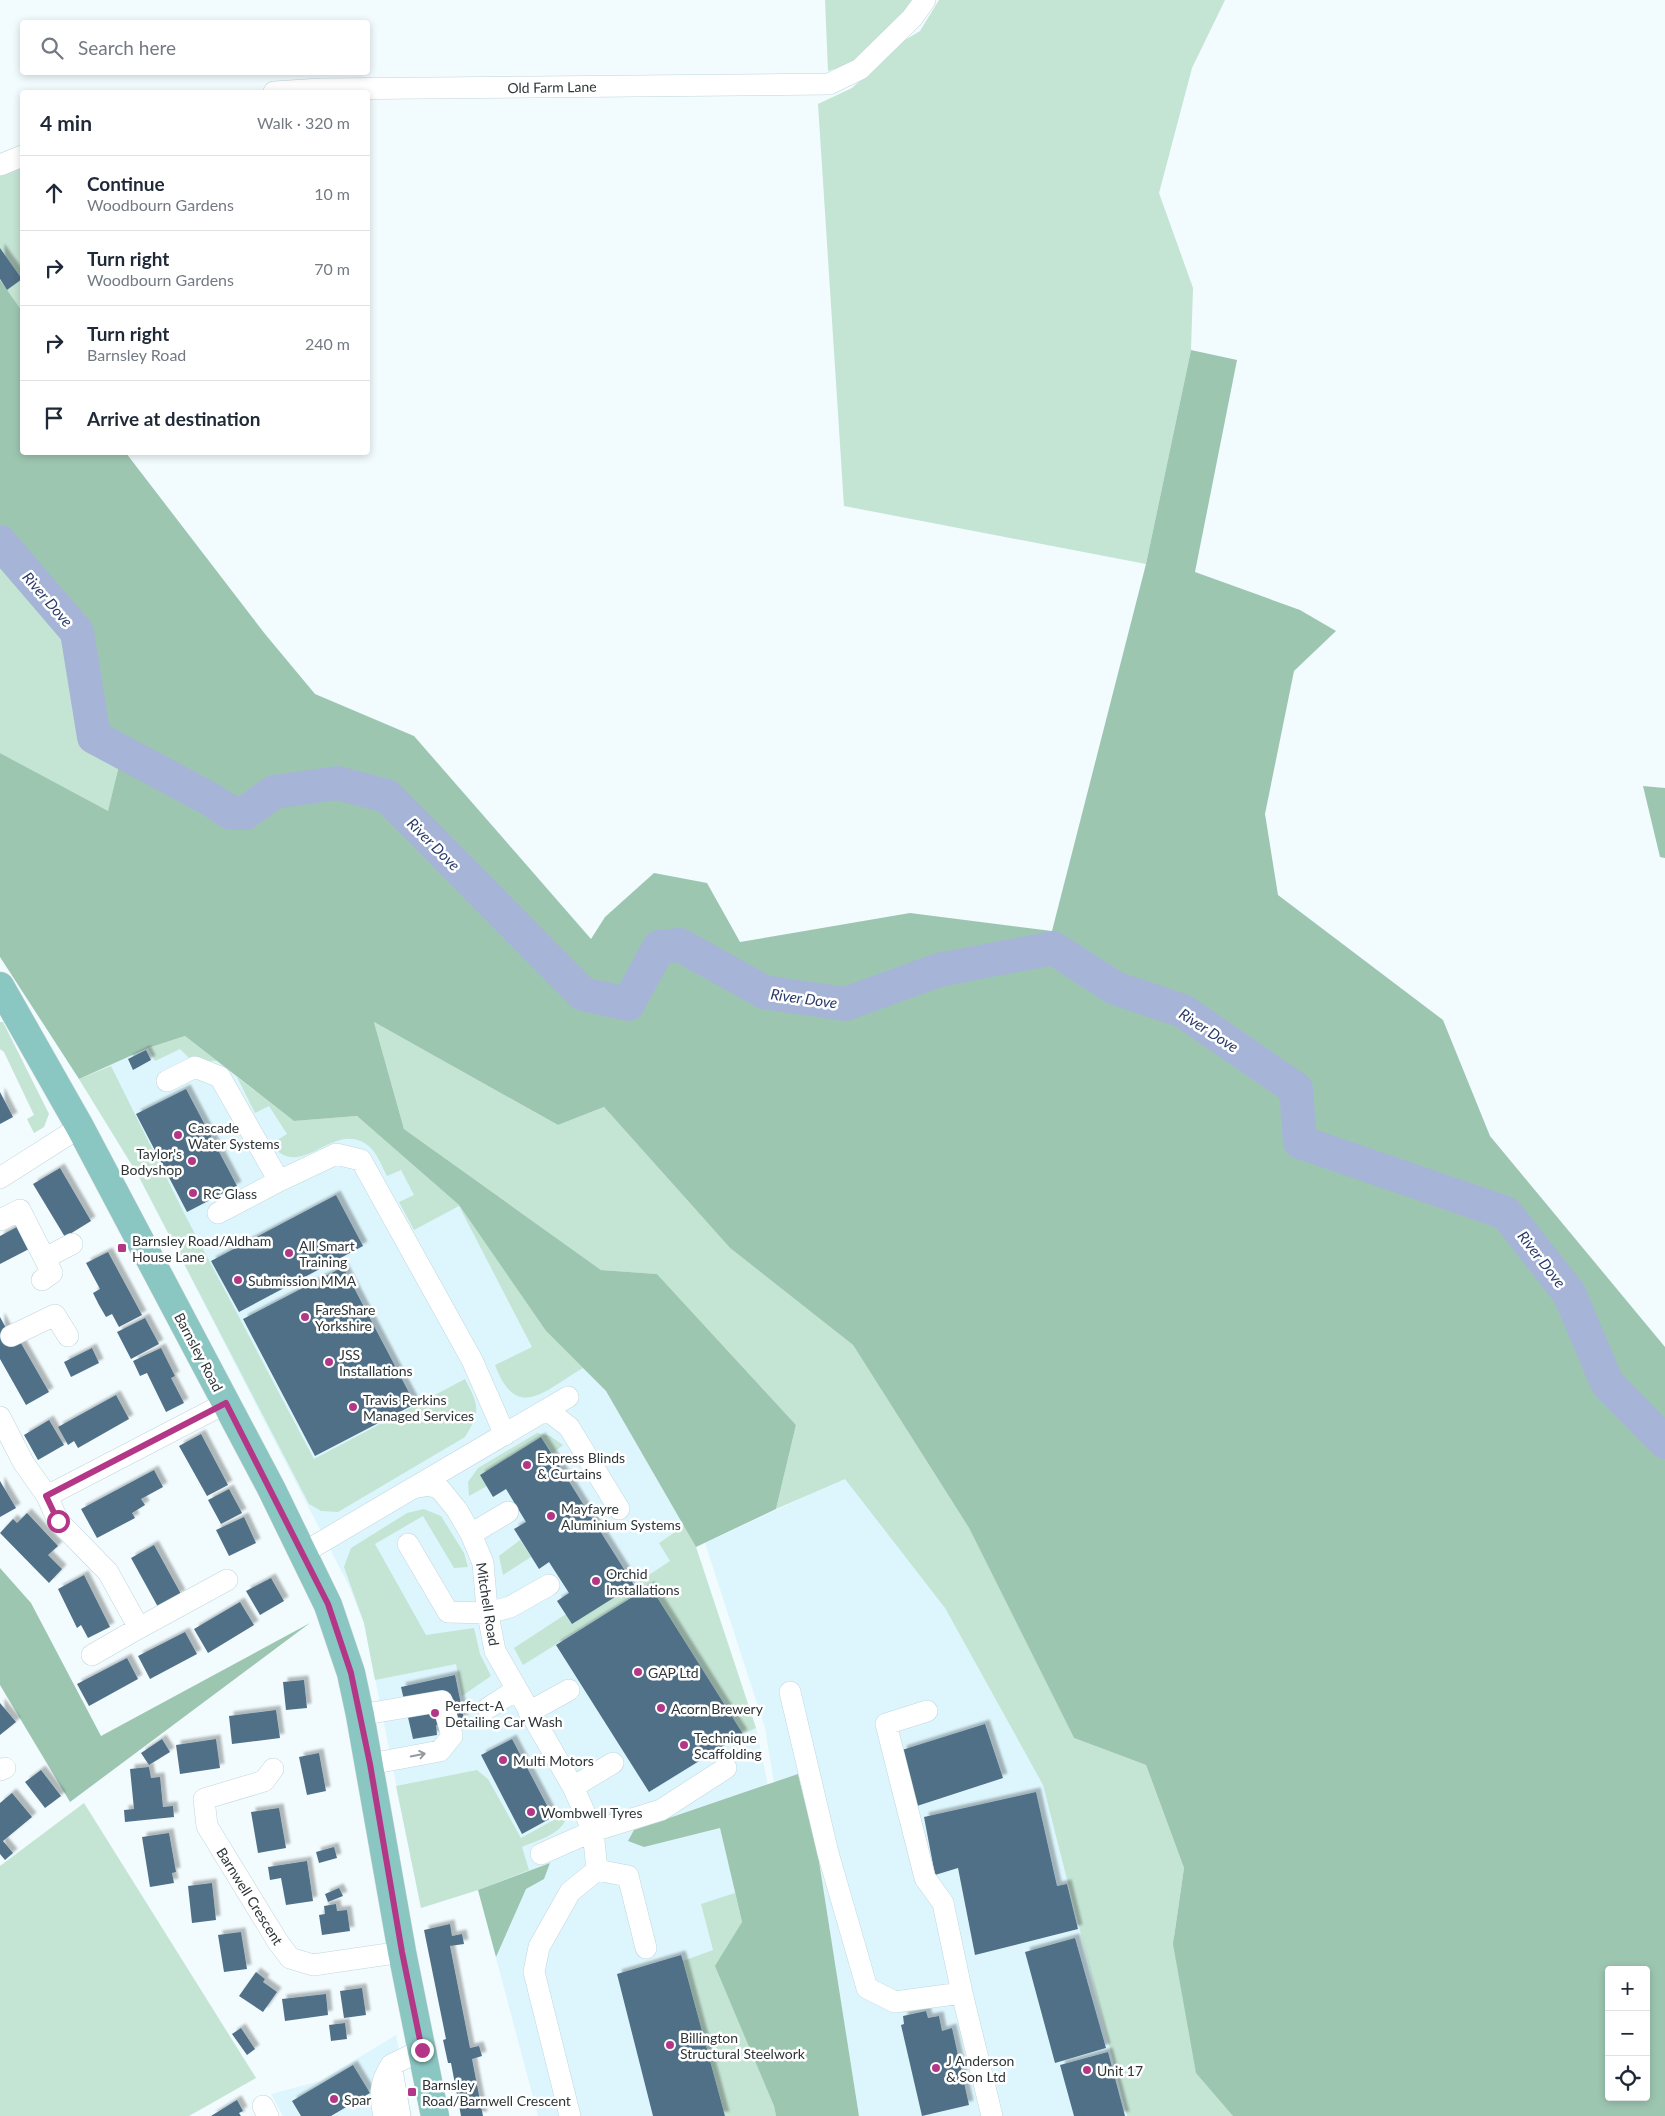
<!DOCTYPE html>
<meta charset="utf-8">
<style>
body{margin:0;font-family:Lato,sans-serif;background:#f2f2f3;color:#1f2937}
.controls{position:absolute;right:15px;bottom:15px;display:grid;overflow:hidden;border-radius:5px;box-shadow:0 2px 8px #0003}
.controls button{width:45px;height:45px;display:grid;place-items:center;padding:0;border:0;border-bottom:1px solid #e0e1e3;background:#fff;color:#1f2937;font:25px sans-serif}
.stop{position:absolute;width:15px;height:15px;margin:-11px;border:4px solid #b43787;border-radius:50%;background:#fff}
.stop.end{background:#b43787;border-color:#fff;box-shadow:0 1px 5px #0008}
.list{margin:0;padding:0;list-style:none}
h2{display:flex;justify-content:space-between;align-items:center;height:65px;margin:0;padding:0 20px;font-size:21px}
h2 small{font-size:16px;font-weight:400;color:#747a83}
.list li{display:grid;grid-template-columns:32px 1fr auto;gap:15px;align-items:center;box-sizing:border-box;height:75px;padding:0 20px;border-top:1px solid #e0e1e3}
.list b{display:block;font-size:19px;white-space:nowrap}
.list p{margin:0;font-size:16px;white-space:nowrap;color:#747a83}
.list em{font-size:16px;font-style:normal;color:#747a83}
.icon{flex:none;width:28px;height:28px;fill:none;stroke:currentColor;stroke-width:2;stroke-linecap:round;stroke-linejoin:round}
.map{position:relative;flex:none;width:1665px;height:2116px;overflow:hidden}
.search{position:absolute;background:#fff;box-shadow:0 2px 8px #0003;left:20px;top:20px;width:350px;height:55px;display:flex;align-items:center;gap:12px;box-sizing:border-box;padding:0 18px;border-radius:5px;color:#747a83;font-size:19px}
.panel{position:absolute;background:#fff;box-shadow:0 2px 8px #0003;left:20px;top:90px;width:350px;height:365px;border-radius:5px}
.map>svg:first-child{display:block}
.built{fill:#ddf6fd}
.green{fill:#c4e4d4}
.forest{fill:#9dc6b1;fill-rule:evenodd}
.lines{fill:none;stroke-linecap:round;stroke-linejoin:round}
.river{stroke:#a6b5d7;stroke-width:34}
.building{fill:#507087;filter:url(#shadow)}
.minor-casing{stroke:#c0d6dc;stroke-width:22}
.major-casing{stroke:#d5d7d7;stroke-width:29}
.minor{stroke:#fff;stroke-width:21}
.major{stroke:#8ac6c2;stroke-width:28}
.oneway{stroke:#969a9c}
.route{stroke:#b43787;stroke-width:6}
.poi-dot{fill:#b43787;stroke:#fff;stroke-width:2}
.labels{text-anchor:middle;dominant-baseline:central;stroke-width:5;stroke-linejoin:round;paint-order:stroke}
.street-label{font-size:14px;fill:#2e3638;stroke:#fff}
.poi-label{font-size:14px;fill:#2e3638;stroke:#fff;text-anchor:start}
.water-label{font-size:15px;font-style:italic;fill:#2b3b69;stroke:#fff}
</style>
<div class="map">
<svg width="1665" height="2116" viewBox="0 0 1665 2116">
<defs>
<filter id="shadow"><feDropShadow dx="4.5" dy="-4.5" stdDeviation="1" flood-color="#0004"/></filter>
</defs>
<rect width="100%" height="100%" fill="#f2fbfe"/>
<path class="built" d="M185,1036L294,1121L357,1116L459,1205L546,1331L606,1391L696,1547L756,1728L768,1785L634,1830L644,1847L720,1828L742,1922L776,2116H538L478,1890L421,1908L364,1623L349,1586L138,1175L79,1079L148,1048Z
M845,1478L945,1608L1043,1785L1127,2116H859L818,1855L798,1775L774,1783L765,1728L705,1543Z
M396,2035L412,2116H283L271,2094L320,2081Z"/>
<path class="green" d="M825,0H914L906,11L856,62L828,71Z
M939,0H1225L1192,68L1159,193L1193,288L1191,350L1146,564L844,506L818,104L852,88L905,40L920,31Z
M22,167V311L7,290L22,279L0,248V176Z
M0,553L63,641L83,731L121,756L108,812L0,753Z
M0,1022H3L49,1114L44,1127L34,1133L27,1119L34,1115L4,1052L0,1049Z
M374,1022L558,1125L604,1107L730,1248L853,1345L969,1528L1074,1738L1146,1765L1184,1868L1174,1937L1233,2116H1127L1043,1785L945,1608L845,1479L776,1509L796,1425L657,1274L601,1270L404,1129Z
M185,1036L217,1061L191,1060L180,1049L155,1061L148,1048Z
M111,1066L184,1213L314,1459L465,1379C479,1406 481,1411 465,1437L338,1512L321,1511L309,1504L138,1175L79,1079Z
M237,1077L294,1121L357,1116L459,1205L546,1331L583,1368C545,1390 517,1423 495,1365L532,1347L459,1206L414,1230L399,1202L414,1195L401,1170L387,1176C381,1165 376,1150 366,1144C332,1121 300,1183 271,1144L287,1134L269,1106L255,1113Z
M537,1433L550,1436L563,1445L552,1454L541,1437L480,1475L487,1486L469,1496L468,1482L478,1468Z
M424,1509L441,1516L464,1553L468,1567L454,1568L423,1516L375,1544L426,1635L474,1628L480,1654L491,1676L462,1696L456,1664L375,1680L364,1623L344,1567L351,1548L407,1513Z
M684,1526L696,1547L756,1728L743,1734L650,1586L523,1665L514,1648L566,1614L634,1585L670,1561L659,1543Z
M520,1540L531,1557L503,1575L499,1556Z
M477,1770L488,1779L521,1838L568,1812C565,1834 540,1839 522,1847L529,1870L478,1890L421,1908L396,1786Z
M84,1803L256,2078L189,2116H0V1866Z
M735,1893L742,1922L716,1966L774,2106L776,2116H725L683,1961L713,1950L701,1904Z"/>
<path class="forest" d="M0,280L22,311V452L126,453L265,634L315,694L414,736L591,939L605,917L654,873L707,883L740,942L910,913L1052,931L1146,564L1191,350L1237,360L1195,572L1300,610L1336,631L1294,671L1265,814L1278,895L1443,1020L1490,1136L1665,1347V2116H1233L1196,2073L1173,1944L1184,1868L1146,1765L1074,1738L969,1528L853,1345L730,1248L604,1107L558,1125L374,1022L404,1129L601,1270L657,1274L796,1425L776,1509L696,1547L606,1391L546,1331L459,1205L357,1116L294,1121L185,1036L148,1048L79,1079L0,957V753L108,811L121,757L83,731L63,641L0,553ZM1609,1970H1646V2097H1609Z
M1643,786L1665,788V858L1660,857Z
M0,1568L31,1603L101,1736L310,1623L70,1802L0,1685Z
M798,1774L818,1855L859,2116H776L774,2106L715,1966L742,1922L720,1828L644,1847L628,1841L634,1830Z
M550,1863L544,1879L526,1889L496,1957L478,1890Z"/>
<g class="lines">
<path class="river" d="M0,542L77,632L94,737L210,799L231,813H245L274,792L337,783L387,796L583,994L628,1004L659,947L680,945L764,992L845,1004L939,970L1053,948L1115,988L1183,1011L1296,1089L1300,1142L1506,1213L1569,1293L1607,1383L1665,1442"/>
</g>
<path class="building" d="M0,248L22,279L7,290L0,279Z
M146,1050L151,1060L133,1070L128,1059Z
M186,1089L237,1186L187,1212L136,1114Z
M0,1092L13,1117L0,1124Z
M60,1168L91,1221L65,1237L33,1184Z
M336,1195L363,1246L239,1312L211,1261Z
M17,1227L29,1249L0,1264V1236Z
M108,1252L142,1315L119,1327L112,1314L106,1317L99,1305L93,1293L100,1289L86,1263Z
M343,1267L415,1404L315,1456L243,1319Z
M0,1317L13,1341L18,1338L49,1392L26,1405L0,1359Z
M145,1318L159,1344L131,1359L117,1332Z
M92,1348L99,1363L71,1377L64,1362Z
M161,1348L175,1376L171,1378L184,1403L166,1412L147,1373L140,1376L133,1361Z
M116,1395L129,1419L78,1448L74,1441L68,1445L58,1427Z
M49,1420L64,1445L38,1460L24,1435Z
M201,1434L228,1485L207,1496L179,1446Z
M541,1437L634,1585L572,1624L557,1601L569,1593L549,1562L539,1569L514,1529L526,1522L506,1489L493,1497L480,1475Z
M154,1470L163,1487L141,1499L145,1505L132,1513L135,1518L97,1538L81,1509Z
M0,1481L16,1508L0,1517Z
M229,1489L242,1513L221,1524L208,1500Z
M27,1513L58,1546L48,1555L62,1569L49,1583L0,1533L13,1519L17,1523Z
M244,1517L256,1543L229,1556L216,1530Z
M154,1545L181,1594L158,1607L131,1558Z
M84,1575L110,1627L88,1638L81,1625L77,1628L58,1589Z
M271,1578L284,1601L260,1615L246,1591Z
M650,1586L743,1734L649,1792L556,1645Z
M240,1602L254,1625L208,1653L194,1629Z
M185,1632L197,1654L150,1679L138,1656Z
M127,1658L138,1679L89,1706L77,1684Z
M455,1675L464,1719L436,1725L437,1735L413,1739L401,1687Z
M304,1680L307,1708L286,1710L283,1682Z
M0,1703L16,1722L0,1735Z
M276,1710L280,1738L232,1744L229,1716Z
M985,1724L1003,1778L917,1806L902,1750Z
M162,1739L170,1752L149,1765L141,1753Z
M216,1739L220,1768L180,1774L176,1745Z
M512,1739L553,1817L522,1834L481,1755Z
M319,1753L326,1791L307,1795L299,1757Z
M149,1767L151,1778L160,1777L163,1807L173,1806L174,1817L125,1822L124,1810L134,1809L130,1769Z
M41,1770L61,1796L45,1808L25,1782Z
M1036,1792L1057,1886L1067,1884L1078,1929L975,1955L958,1868L935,1875L924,1817Z
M12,1793L32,1817L3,1841L13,1853L5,1860L0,1854V1803Z
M279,1808L286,1848L258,1853L251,1812Z
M169,1833L176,1872L172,1873L174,1883L150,1887L142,1837Z
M334,1847L337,1858L319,1863L316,1852Z
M307,1861L313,1901L286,1905L281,1878L270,1880L268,1867Z
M212,1883L216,1920L192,1923L188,1886Z
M339,1888L343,1896L328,1902L325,1894Z
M336,1904L337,1911L347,1910L350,1931L322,1935L319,1915L325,1914L324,1906Z
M450,1924L452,1936L462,1934L464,1944L450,1946L470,2048L479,2046L482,2056L472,2059L483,2116H461L451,2063H448L443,2040L446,2039L424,1930Z
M241,1932L247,1969L224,1972L218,1935Z
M1075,1938L1106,2048L1055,2063L1025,1952Z
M681,1955L683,1961L725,2116H653L617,1974Z
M256,1972L265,1979L263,1982L277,1992L263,2012L239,1996Z
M362,1988L366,2015L344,2018L340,1991Z
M326,1994L328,2015L285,2021L282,1999Z
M926,2011L928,2018L939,2016L942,2031L952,2028L969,2105L922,2116L901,2025L904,2024L903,2016Z
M345,2023L347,2039L331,2041L329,2025Z
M241,2028L255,2049L247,2055L232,2034Z
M1108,2052L1125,2116H1074L1060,2065Z
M353,2065L370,2093L331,2116H301L292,2101Z
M237,2100L243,2111L239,2113L241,2116H211Z"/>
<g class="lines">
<defs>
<path id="minor" d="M274,92L320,89L829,84L860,69L912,18L925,0
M0,165L22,156
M167,1081L195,1067L220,1077L279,1181
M0,1178L80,1127
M218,1213L279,1181L336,1154L361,1160L472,1360L505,1435
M0,1220L20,1210L52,1273L42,1280
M45,1258L72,1244
M11,1336L55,1315L68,1336
M547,1410L569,1427L619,1509
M0,1417L23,1462L47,1496L226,1403
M415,1487L568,1397
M47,1496L58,1521L108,1572L139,1628L227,1580
M471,1534L508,1512
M408,1544L448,1612L488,1613L510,1607L549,1585
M303,1553L413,1488L429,1485L440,1489L457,1510L471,1534L483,1563L487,1609L495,1651L573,1787L593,1831L597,1870
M92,1655L139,1628
M790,1692L828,1853L867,1988L895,2002L962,1993
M488,1708L516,1690
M927,1711L886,1724L925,1878L943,1903L962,1993L992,2116
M529,1712L569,1690
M360,1715L442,1701L452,1736L440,1751L370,1764
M273,1769L264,1781L204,1799L207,1826L278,1942L290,1958L313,1965L402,1952
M0,1770L5,1768
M573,1787L613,1763
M541,1854L593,1831L661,1810L726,1768
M597,1870L628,1876L646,1948
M263,2106L268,2116
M384,2116C380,2097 379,2084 390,2067
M400,2116L391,2065L422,2050
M570,2116L534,1972L539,1947L570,1892L597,1870"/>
<path id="major" d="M0,986L80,1127L271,1488L328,1605L351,1673L360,1715L402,1952L435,2116"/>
</defs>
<use href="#minor" class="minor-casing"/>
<use href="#major" class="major-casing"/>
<use href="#minor" class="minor"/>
<use href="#major" class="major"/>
</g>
<defs><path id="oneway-shaft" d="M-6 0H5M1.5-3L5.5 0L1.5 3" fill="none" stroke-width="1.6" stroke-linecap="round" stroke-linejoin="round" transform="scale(1.25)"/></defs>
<use class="oneway" href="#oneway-shaft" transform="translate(418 1755) rotate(-11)"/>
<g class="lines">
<path class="route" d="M58,1521L46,1496L226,1403L328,1604L351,1673L370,1764L402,1952L422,2050"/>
</g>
<g class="poi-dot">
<circle cx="178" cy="1135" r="5"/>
<circle cx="192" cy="1161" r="5"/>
<circle cx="193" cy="1193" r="5"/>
<rect x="117" y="1243" width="10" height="10" rx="2.5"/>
<circle cx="289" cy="1253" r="5"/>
<circle cx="238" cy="1280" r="5"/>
<circle cx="305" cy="1317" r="5"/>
<circle cx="329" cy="1362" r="5"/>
<circle cx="353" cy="1407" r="5"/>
<circle cx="527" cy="1465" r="5"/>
<circle cx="551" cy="1516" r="5"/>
<circle cx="596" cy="1581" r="5"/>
<circle cx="638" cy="1672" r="5"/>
<circle cx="661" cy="1708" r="5"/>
<circle cx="435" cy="1713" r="5"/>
<circle cx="684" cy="1745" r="5"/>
<circle cx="503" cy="1760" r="5"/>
<circle cx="531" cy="1812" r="5"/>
<circle cx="670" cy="2045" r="5"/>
<circle cx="936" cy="2068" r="5"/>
<circle cx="1087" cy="2070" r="5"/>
<rect x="407" y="2087" width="10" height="10" rx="2.5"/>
<circle cx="334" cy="2099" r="5"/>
</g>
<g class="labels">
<g class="street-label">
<text transform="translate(552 87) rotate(-1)">Old Farm Lane</text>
<text transform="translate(199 1352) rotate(62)">Barnsley Road</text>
<text transform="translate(488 1604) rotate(81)">Mitchell Road</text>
<text transform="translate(250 1896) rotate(58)">Barnwell Crescent</text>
</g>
<g class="poi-label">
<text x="188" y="1127">Cascade<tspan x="188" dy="16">Water Systems</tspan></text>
<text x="182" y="1153" text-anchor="end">Taylor's<tspan x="182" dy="16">Bodyshop</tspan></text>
<text x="203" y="1193">RC Glass</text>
<text x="132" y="1240">Barnsley Road/Aldham<tspan x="132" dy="16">House Lane</tspan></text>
<text x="299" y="1245">All Smart<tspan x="299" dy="16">Training</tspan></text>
<text x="248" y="1280">Submission MMA</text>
<text x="315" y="1309">FareShare<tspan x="315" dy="16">Yorkshire</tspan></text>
<text x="339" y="1354">JSS<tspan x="339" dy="16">Installations</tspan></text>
<text x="363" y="1399">Travis Perkins<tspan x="363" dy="16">Managed Services</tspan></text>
<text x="537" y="1457">Express Blinds<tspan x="537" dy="16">&amp; Curtains</tspan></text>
<text x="561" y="1508">Mayfayre<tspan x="561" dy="16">Aluminium Systems</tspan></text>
<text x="606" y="1573">Orchid<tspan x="606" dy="16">Installations</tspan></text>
<text x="648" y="1672">GAP Ltd</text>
<text x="445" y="1705">Perfect-A<tspan x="445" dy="16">Detailing Car Wash</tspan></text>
<text x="671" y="1708">Acorn Brewery</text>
<text x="694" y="1737">Technique<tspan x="694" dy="16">Scaffolding</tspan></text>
<text x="513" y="1760">Multi Motors</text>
<text x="541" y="1812">Wombwell Tyres</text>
<text x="680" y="2037">Billington<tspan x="680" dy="16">Structural Steelwork</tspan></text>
<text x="946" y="2060">J Anderson<tspan x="946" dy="16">&amp; Son Ltd</tspan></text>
<text x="1097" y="2070">Unit 17</text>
<text x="422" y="2084">Barnsley<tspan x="422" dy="16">Road/Barnwell Crescent</tspan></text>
<text x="344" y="2099">Spar</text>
</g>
<g class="water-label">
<text transform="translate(48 599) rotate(49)">River Dove</text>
<text transform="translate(434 844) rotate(45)">River Dove</text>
<text transform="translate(804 998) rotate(8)">River Dove</text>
<text transform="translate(1209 1030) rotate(33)">River Dove</text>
<text transform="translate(1542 1259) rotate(52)">River Dove</text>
</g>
</g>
</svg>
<div class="controls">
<button>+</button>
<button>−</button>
<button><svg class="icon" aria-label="locate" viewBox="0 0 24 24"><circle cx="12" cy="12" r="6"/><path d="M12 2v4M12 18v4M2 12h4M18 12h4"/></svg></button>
</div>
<div class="stop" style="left:58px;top:1521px"></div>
<div class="stop end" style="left:422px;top:2050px"></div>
<div class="search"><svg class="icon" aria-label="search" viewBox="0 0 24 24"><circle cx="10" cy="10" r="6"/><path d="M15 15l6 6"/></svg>Search here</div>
<section class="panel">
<h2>4 min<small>Walk · 320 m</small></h2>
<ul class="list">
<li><svg class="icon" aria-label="ahead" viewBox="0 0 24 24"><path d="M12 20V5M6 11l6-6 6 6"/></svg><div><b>Continue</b><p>Woodbourn Gardens</p></div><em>10 m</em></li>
<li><svg class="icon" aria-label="right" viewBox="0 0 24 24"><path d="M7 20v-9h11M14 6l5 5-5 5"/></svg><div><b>Turn right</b><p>Woodbourn Gardens</p></div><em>70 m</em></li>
<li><svg class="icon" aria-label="right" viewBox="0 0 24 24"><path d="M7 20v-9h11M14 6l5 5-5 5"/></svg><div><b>Turn right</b><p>Barnsley Road</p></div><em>240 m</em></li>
<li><svg class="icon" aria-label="arrive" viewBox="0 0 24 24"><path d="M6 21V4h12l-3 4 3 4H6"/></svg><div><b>Arrive at destination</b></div></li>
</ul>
</section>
</div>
